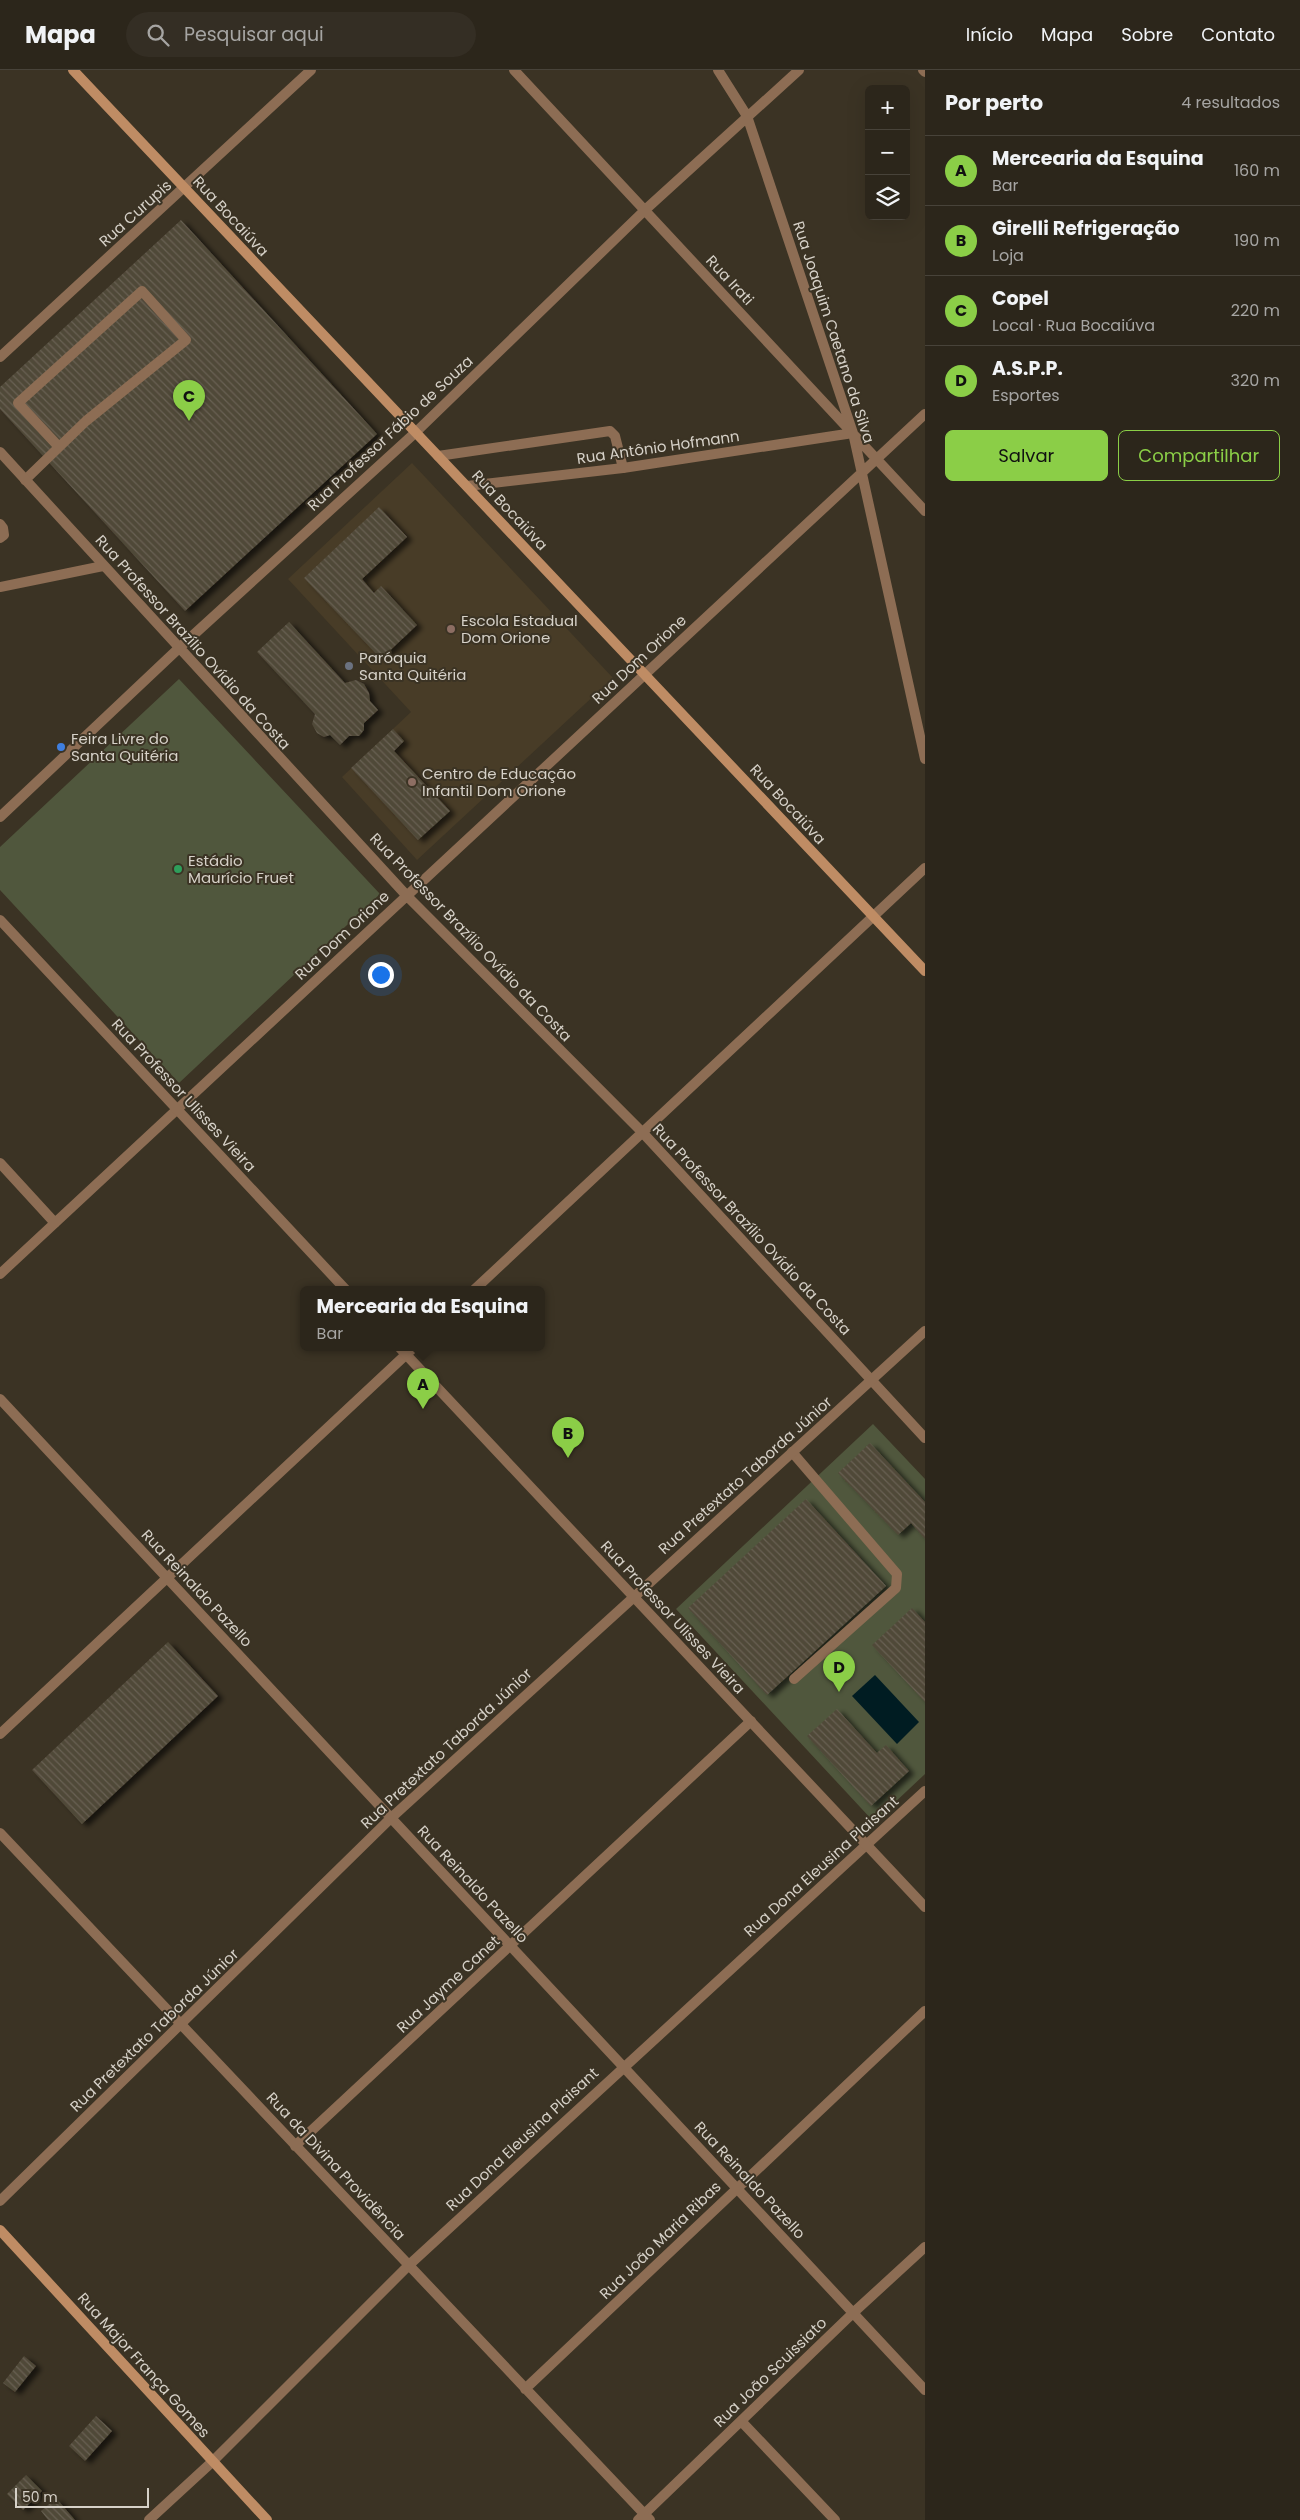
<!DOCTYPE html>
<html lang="pt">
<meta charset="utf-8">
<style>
body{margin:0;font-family:Poppins,sans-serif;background:#342e24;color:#f1f3f6}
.controls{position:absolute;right:15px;top:15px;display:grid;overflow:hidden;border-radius:8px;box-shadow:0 5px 20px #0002}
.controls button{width:45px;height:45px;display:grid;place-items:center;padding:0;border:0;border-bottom:1px solid #48433a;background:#2c261b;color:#f1f3f6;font:25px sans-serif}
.scale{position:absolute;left:15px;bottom:12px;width:134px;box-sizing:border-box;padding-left:5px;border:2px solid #d6d1c8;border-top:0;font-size:14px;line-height:18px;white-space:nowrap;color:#d6d1c8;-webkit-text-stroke:4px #3b3324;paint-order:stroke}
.you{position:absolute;left:380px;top:904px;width:18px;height:18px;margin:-12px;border:4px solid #fff;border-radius:50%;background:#1a73e8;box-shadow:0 0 0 8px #1a73e833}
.badge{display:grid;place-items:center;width:32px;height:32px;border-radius:50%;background:#8bce47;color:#111;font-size:16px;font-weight:700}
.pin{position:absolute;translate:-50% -41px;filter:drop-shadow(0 1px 2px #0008)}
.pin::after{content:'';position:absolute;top:26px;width:18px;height:15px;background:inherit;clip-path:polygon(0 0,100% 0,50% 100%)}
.popup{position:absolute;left:300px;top:1216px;width:245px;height:65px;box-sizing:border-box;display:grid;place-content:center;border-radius:8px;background:#2c261b;filter:drop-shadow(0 1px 4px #0005);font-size:16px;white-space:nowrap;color:#a6a5a3}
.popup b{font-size:19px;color:#f1f3f6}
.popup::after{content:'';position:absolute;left:50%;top:100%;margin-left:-10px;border:10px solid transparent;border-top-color:#2c261b}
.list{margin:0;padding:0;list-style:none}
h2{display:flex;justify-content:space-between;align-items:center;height:65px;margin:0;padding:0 20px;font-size:21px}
h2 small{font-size:16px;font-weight:400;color:#a6a5a3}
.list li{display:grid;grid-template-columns:32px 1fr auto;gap:15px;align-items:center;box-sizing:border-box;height:70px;padding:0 20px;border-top:1px solid #48433a}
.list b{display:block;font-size:19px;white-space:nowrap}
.list p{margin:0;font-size:16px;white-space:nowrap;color:#a6a5a3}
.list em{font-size:16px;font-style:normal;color:#a6a5a3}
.actions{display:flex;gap:10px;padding:15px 20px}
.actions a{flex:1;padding:11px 0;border:1px solid #8bce47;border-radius:8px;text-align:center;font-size:18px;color:#8bce47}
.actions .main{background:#8bce47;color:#111}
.icon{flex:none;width:28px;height:28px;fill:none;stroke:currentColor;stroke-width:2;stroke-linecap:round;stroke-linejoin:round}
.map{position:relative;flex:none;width:925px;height:2450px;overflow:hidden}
header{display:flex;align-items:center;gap:30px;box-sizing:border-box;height:70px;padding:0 25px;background:#2c261b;border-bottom:1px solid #48433a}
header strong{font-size:24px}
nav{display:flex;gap:28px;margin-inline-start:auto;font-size:18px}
.search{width:350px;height:45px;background:#342e24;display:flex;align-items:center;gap:12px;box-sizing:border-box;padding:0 18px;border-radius:28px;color:#a6a5a3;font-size:19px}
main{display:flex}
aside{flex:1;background:#2c261b}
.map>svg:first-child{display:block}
.built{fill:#483c27}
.grass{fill:#50573d}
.water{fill:#001c22}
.building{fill:url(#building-back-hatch);filter:url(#shadow)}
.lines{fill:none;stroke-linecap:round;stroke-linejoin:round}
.service{stroke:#8d6d54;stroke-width:10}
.minor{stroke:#8d6d54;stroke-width:10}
.tertiary{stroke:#8d6d54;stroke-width:10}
.secondary{stroke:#bf8c64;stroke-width:10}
.education-dot{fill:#8d6e63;stroke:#3b3324;stroke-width:2}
.worship-dot{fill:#6b7280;stroke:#3b3324;stroke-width:2}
.shop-dot{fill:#3f7fe0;stroke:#3b3324;stroke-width:2}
.leisure-dot{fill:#2e9e5b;stroke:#3b3324;stroke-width:2}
.labels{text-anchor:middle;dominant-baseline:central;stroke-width:4;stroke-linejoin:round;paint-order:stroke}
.street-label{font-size:15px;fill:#d6d1c8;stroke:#3b3324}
.poi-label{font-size:15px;fill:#d6d1c8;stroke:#3b3324;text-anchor:start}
</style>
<header>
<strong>Mapa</strong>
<div class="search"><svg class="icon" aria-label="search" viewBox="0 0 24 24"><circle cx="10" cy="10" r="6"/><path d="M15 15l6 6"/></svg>Pesquisar aqui</div>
<nav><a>Início</a><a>Mapa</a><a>Sobre</a><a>Contato</a></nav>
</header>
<main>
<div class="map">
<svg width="925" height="2450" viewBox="0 0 925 2450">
<defs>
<pattern id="building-back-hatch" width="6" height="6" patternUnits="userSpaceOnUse" patternTransform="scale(1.25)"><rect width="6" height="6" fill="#504838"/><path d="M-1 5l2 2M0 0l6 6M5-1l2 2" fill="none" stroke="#686153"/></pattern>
<filter id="shadow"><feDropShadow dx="5.5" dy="3" stdDeviation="2.5" flood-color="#0009"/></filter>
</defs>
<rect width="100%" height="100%" fill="#3b3324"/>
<path class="built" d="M412,393L613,608L417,790L342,707L411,642L288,509Z"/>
<path class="grass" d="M179,609L380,824L179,1013L0,820V777Z
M873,1354L925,1409V1704L874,1752L676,1539Z"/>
<path class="water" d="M875,1605L919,1652L897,1674L852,1626Z"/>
<path class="building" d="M181,150L377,364L185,541L0,339V317Z
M379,437L407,467L362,509L374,523L381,516L417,555L381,589L304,508Z
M289,552L345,613L356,610L364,614L369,623L370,631L378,640L364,653V660L359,666H349L340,675L330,665L324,667L317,663L312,654L315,644L257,582Z
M393,659L404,671L394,681L450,741L418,770L351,698Z
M870,1373L925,1432V1469L911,1453L898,1465L838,1403Z
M806,1429L886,1516L767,1625L688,1538Z
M912,1538L925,1552V1632L872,1575Z
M168,1572L218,1626L82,1754L32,1700Z
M837,1639L877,1683L886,1675L909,1701L871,1736L807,1666Z
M24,2286L36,2296L15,2322L3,2313Z
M96,2346L112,2361L85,2391L69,2376Z
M26,2405L42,2421L23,2440L7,2424Z
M56,2428L75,2450H48L41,2441Z"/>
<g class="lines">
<path class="service" d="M438,386L610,361L615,366L623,398
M25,410L86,351L186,270L142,221L18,333L59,377
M0,454L3,458L4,465L0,468
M792,1382L897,1504L896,1518L794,1609"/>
<path class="minor" d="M514,0L925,441
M718,0L747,46L853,363L925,689
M923,0L925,2
M0,287L311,0
M0,382L407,826L643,1063L925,1368
M467,416L623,398L853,363
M0,517L103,496
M0,747L178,579L416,362L645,140L799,0
M0,1093L55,1153
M0,1204L925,344
M474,1220L925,798
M0,1329L925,2320
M0,1664L413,1278
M0,1763L650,2450
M295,2076L751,1651
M0,2131L391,1748L634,1527
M525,2319L925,1941
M741,2351L835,2450
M149,2450L212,2392L409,2195L925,1721
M638,2450L853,2243L925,2177"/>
<path class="tertiary" d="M0,850L346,1220
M400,1278L925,1837
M634,1527L925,1261"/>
<path class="secondary" d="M73,0L925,901
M0,2160L267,2450"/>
</g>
<g class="education-dot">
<circle cx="451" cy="559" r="5"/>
<circle cx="412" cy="712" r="5"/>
</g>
<circle class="worship-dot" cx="349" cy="596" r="5"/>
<circle class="shop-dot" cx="61" cy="677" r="5"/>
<circle class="leisure-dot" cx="178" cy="799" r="5"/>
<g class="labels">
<g class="street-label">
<text transform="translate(135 143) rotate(-42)">Rua Curupis</text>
<text transform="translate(231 146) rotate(47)">Rua Bocaiúva</text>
<text transform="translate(730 210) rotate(47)">Rua Irati</text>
<text transform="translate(834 262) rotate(72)">Rua Joaquim Caetano da Silva</text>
<text transform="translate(390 363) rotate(-43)">Rua Professor Fábio de Souza</text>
<text transform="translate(658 377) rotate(-8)">Rua Antônio Hofmann</text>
<text transform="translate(510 440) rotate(47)">Rua Bocaiúva</text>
<text transform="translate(193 572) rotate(48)">Rua Professor Brazílio Ovídio da Costa</text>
<text transform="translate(639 589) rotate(-43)">Rua Dom Orione</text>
<text transform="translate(788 734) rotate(47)">Rua Bocaiúva</text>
<text transform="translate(342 865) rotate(-43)">Rua Dom Orione</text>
<text transform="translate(471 867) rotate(46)">Rua Professor Brazílio Ovídio da Costa</text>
<text transform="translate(184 1025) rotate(47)">Rua Professor Ulisses Vieira</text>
<text transform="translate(752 1159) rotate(47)">Rua Professor Brazílio Ovídio da Costa</text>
<text transform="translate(745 1405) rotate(-42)">Rua Pretextato Taborda Júnior</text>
<text transform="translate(197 1518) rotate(47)">Rua Reinaldo Pazello</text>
<text transform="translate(673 1547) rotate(47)">Rua Professor Ulisses Vieira</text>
<text transform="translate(446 1678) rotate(-43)">Rua Pretextato Taborda Júnior</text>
<text transform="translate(821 1796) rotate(-42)">Rua Dona Eleusina Plaisant</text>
<text transform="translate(473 1814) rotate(47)">Rua Reinaldo Pazello</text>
<text transform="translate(448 1914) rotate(-43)">Rua Jayme Canet</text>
<text transform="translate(154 1960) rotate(-44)">Rua Pretextato Taborda Júnior</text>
<text transform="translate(522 2069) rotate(-43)">Rua Dona Eleusina Plaisant</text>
<text transform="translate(336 2096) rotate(47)">Rua da Divina Providência</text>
<text transform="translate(750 2110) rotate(47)">Rua Reinaldo Pazello</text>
<text transform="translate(660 2170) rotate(-44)">Rua João Maria Ribas</text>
<text transform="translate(144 2295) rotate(48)">Rua Major França Gomes</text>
<text transform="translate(770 2302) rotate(-44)">Rua João Scuissiato</text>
</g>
<g class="poi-label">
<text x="461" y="550">Escola Estadual<tspan x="461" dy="17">Dom Orione</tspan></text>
<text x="359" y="587">Paróquia<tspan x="359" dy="17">Santa Quitéria</tspan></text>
<text x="71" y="668">Feira Livre do<tspan x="71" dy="17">Santa Quitéria</tspan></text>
<text x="422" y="703">Centro de Educação<tspan x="422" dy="17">Infantil Dom Orione</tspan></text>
<text x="188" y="790">Estádio<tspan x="188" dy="17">Maurício Fruet</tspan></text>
</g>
</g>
</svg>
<div class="controls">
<button>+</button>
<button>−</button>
<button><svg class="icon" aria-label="layers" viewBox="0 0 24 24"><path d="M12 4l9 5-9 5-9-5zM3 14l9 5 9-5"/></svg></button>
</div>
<div class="scale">50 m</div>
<div class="you"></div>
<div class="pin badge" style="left:423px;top:1339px">A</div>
<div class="popup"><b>Mercearia da Esquina</b>Bar</div>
<div class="pin badge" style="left:568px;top:1388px">B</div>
<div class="pin badge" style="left:189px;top:351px">C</div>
<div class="pin badge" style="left:839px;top:1622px">D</div>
</div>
<aside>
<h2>Por perto<small>4 resultados</small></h2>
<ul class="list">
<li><span class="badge">A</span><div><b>Mercearia da Esquina</b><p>Bar</p></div><em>160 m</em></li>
<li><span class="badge">B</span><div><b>Girelli Refrigeração</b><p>Loja</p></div><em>190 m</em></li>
<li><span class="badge">C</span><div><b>Copel</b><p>Local · Rua Bocaiúva</p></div><em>220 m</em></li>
<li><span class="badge">D</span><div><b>A.S.P.P.</b><p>Esportes</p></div><em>320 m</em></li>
</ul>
<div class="actions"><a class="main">Salvar</a><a>Compartilhar</a></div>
</aside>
</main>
